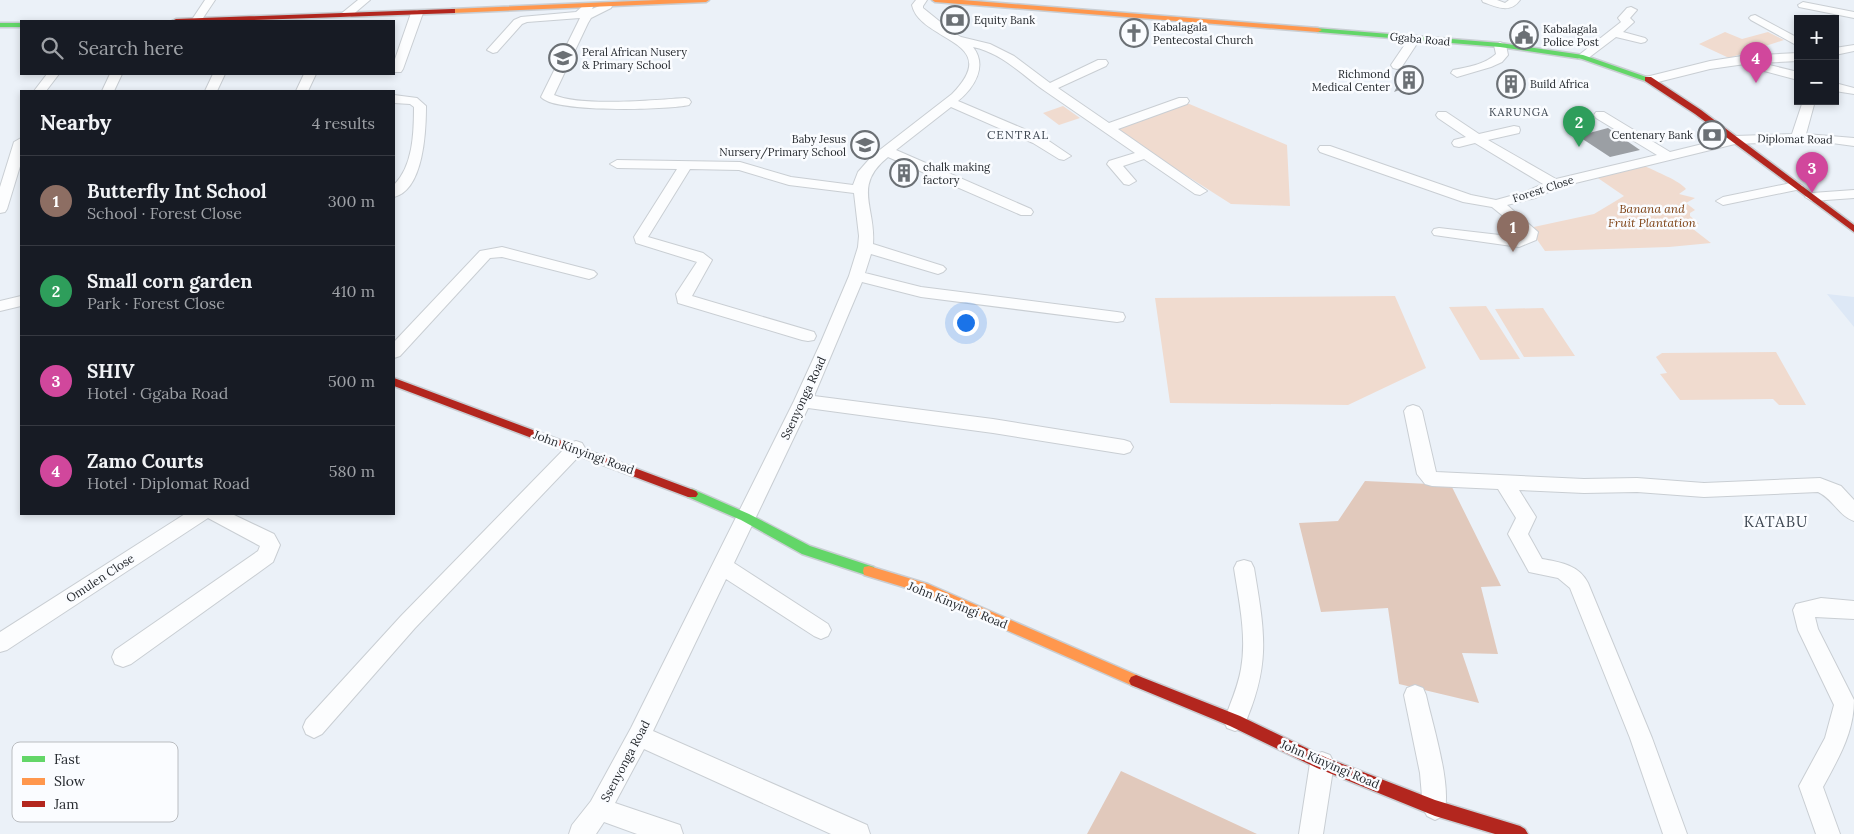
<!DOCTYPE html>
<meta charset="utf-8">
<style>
body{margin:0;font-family:Lora,serif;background:#20242c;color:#f1f3f6}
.controls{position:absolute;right:15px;top:15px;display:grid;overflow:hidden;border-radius:0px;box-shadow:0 2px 8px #0003}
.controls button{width:45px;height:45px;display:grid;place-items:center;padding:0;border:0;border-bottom:1px solid #363941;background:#171b24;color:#f1f3f6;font:25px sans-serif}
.you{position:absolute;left:965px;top:322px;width:18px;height:18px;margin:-12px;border:4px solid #fff;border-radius:50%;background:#1a73e8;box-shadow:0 0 0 8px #1a73e833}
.badge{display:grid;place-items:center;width:32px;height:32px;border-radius:50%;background:#6b7075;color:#fff;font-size:16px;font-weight:700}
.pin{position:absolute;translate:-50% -41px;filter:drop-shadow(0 1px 2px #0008)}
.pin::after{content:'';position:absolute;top:26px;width:18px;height:15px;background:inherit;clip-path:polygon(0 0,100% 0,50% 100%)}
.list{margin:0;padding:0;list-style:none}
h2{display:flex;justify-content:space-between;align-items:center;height:65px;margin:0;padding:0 20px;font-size:21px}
h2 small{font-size:16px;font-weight:400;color:#9ea1a6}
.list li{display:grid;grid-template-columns:32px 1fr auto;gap:15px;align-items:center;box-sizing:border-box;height:90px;padding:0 20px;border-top:1px solid #363941}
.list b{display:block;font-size:19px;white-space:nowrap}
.list p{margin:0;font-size:16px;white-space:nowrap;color:#9ea1a6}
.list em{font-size:16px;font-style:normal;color:#9ea1a6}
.icon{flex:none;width:28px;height:28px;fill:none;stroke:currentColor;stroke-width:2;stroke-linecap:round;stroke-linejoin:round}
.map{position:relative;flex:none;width:1854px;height:834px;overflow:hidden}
.search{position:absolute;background:#171b24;box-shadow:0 2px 8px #0003;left:20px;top:20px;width:375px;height:55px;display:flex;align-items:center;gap:12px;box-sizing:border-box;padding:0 18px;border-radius:0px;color:#9ea1a6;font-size:19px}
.panel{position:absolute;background:#171b24;box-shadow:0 2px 8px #0003;left:20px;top:90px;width:375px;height:425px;border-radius:0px}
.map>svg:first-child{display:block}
.built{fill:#dde8f6}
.green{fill:#f0dbcf}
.forest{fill:#e1c9bc}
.building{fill:#9b9fa4}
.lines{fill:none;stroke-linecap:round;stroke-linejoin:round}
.street-casing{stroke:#c9ced3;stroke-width:2}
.fast-casing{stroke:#c9ced3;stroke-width:3}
.slow-casing{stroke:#c9ced3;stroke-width:3}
.jam-casing{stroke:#c9ced3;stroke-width:3}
.street{fill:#fcfdfe;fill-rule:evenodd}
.fast{fill:#63d668;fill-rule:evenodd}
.slow{fill:#ff974d;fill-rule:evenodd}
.jam{fill:#b3261e;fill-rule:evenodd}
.labels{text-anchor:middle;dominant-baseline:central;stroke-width:5;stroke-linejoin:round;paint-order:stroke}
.far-poi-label{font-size:11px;fill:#262a2f;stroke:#fafcff;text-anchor:start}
.far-street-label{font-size:11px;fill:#262a2f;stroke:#fafcff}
.far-neighbourhood-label{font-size:11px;letter-spacing:1px;fill:#3e4752;stroke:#fafcff}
.far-quarter-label{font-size:12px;letter-spacing:1px;fill:#3e4752;stroke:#fafcff}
.park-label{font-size:12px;font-style:italic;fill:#7f4316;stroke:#fafcff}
.street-label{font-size:12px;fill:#262a2f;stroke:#fafcff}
.quarter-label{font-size:15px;letter-spacing:1px;fill:#3e4752;stroke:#fafcff}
.key{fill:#fafcff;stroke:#babdc1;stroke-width:1}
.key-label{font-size:14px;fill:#262a2f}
</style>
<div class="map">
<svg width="1854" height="834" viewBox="0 0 1854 834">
<rect width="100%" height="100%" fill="#ebf1f8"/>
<path class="built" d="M862,138L881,147L865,155L851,144Z
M1827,294L1854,297V327Z"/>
<path class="green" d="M1725,32L1742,39L1768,32L1784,40L1729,58L1699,44Z
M1187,103L1287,145L1290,206L1231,204L1115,130Z
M1063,106L1080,118L1059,125L1043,113Z
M1645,166C1656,172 1679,180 1686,189L1679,194L1695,198L1686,203L1695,210L1690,213V216L1699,224L1693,226L1695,228L1693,229L1711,243L1669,247L1545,251L1529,228L1594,214L1624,196L1595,176Z
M1395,296L1426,368L1348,405L1170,403L1155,298Z
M1486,306L1520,359L1480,360L1449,307Z
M1543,308L1575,356L1524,357L1495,309Z
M1776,352L1806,405H1779L1773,399L1680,400L1660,374L1667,373L1656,357L1662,353Z"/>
<path class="forest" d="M1365,481L1451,485L1501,586L1481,587L1498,654L1462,653L1479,703L1399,684L1388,608L1321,612L1299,523L1338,521Z
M1121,771L1257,834H1087Z"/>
<path class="building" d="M1404,74L1421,82L1394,92Z
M1608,128L1640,150L1610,157L1578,136Z"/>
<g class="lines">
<defs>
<path id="street" d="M205,0H215L201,21H191Z
M358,0H370L350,17H342L340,15L342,13Z
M916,0H927L923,6V8L954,33L961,37L990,44L1014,56L1050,83L1098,60H1106L1108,63L1106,66L1058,88L1109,123L1179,98H1187L1189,101L1187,104L1118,129L1207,191L1200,195L1195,194L1144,159L1123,166L1136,181L1129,185L1124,184L1107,164L1109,161L1135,153C1105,132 1075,112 1045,91C1022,75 1002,53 973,47C988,66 974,88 958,101L1043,137L1071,156L1064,160L1059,159L1033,143L951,107L896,150L1031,209L1033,212L1031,215H1021L888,157C852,186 876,207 873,244L943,266L946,269L943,272L938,274L871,254L865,273L921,287L1117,312L1123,313L1125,317L1123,321L1117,322L921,297L862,282L814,396L993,419L1124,440L1130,442L1133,447L1130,452L1124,454L993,433L808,408L734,563L828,624L831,630L828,636L821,639L814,636L726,579L653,731L867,825L870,834H831L644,749L615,803L680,825L683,834H637L604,822L596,834H569L572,825L591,801L631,728L794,401L821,342L849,276L858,247L859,236L854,193L789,185L739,170L690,169L648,237L703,253L712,260L692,296L814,332L816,336L814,340L808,341L802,340L678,303L676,294L697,262L636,243L634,237L677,169L617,168L610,164L617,160L740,162L791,177L853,185L858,172L872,156L952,94C1005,40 920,42 912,5Z
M1482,0H1497L1505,3L1509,0H1520C1510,14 1497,7 1483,2Z
M1803,2L1854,12V18L1799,7L1798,5Z
M607,3L611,4L612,6L611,8L591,18L588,23L554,95C581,107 653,100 685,98L689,99L691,102L689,105C667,110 554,113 541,97L580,18L527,22L522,24L497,52L493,53L487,50L514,20L521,17L576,12L584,5H592L593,7L592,9Z
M1631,7L1637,10L1630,18L1634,22L1623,32L1645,38L1647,40L1645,42L1641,43L1616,37L1587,59H1579L1577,57L1579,55L1621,22L1618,18L1627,8Z
M417,10L423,13L403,69L401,72H394V62L411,13Z
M1755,15L1798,38V46L1751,20L1749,18L1751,16Z
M1414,36L1420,39L1401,68L1397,69L1393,68L1391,65L1410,37Z
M1500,42L1506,45L1508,55L1502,62L1491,67L1457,77L1451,73L1453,70C1468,67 1484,65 1496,54L1494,45Z
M1854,45V51L1835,55V48Z
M1798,53V61L1761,63L1798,72V80L1753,68L1751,65L1752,63L1710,69L1650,84L1644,80L1646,77L1710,61L1742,56Z
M47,74H59L46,91H34Z
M110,74H122L114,91H102Z
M213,74H225L217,91H205Z
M304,74H316L308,91H296Z
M1835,83L1854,88V94L1835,91Z
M394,95L417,98L426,106C426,130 424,190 394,197V185C413,166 414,133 414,107L410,104L394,103Z
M1803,101H1815L1806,134L1854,138V146L1817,141L1735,144L1559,187L1535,198L1507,205L1538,232L1536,240L1519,247L1434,235L1432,232L1434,229L1439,228L1517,237L1524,233L1492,207L1463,202L1320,152L1318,149L1320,146H1330L1471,195L1496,200L1525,192L1543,184L1475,143L1459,147L1454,146L1452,143L1454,140L1466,137L1438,118L1436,115L1438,112H1446L1479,134L1514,126L1519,127L1520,130L1519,133L1488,140L1556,179L1657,155L1596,118L1594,115L1596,112H1604L1670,152L1735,136L1792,134Z
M21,138V163L7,209L5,212L0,213V187L14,142Z
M1796,182L1803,186L1801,189L1723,205L1716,201L1723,197Z
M1854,190V198L1812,201L1805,197L1812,193Z
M502,247L594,271L597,274L594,277L589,279L502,257L490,258L400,356L394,358V342L480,251Z
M21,296V306L0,311V301Z
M1413,405L1419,407L1422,411L1436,472L1584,479L1637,478L1704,483L1820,478L1841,486L1854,500V521C1839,516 1833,499 1818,492L1704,497L1637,492L1584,493L1519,490L1536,517L1528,534L1542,559C1560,562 1579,565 1588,583L1652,738L1687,834H1663L1630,738L1570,588L1558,578L1529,572L1508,534L1516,518L1498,489L1432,486L1425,484L1417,474L1404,411L1407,407Z
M576,441L582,443L585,448L582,453L415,628L322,734L314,738L306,734L303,727L306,720L401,616L570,443Z
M185,514H232L274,534L280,545L273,562L131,664L123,667L115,664L112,657L115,650L258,551L260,546L208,518L7,650L0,652V632Z
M1244,560L1251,562L1254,568C1265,634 1271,665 1243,728L1235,731L1227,728L1224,721C1230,704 1238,687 1241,669C1247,636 1239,601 1234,568L1237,562Z
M1821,598L1854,601V619L1815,617L1818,629L1854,700C1854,733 1838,759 1823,787L1840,834H1816L1799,786L1825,738L1834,705L1798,630L1793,610L1796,604Z
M1415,685L1423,688L1426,695C1432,723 1454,791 1443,816L1435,820L1427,816L1423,808L1420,773L1404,695L1407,688Z
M1322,752L1330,755L1334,763L1323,834H1299L1310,763L1314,755Z"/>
<path id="fast" d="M0,23H21V27H0Z
M1315,28L1500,43L1583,55L1652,79L1645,81L1582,59L1500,47L1318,32L1314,30Z
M692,489L749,514L810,546L874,567L875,571L874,575L869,576L802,554L741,520L688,497L686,494L688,491Z"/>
<path id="slow" d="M658,0H709L706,2L452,13L448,11L452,9Z
M932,0H962L1318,28L1322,30L1318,32L935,2Z
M869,566L928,584L1141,677L1143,681L1141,685L1136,687L1131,685L920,592L864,575L863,571L864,567Z"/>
<path id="jam" d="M452,9H455V13L228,21H172L176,19Z
M1645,77H1651L1701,110L1854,225V232L1695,114L1645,81Z
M394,378L696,491L698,494L696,497H688L394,386Z
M1136,675L1240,716L1327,758L1435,800L1520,826L1525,829L1528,834H1495L1435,816L1317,768L1230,726L1131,685L1129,681L1131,677Z"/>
</defs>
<use href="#street" class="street-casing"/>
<use href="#fast" class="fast-casing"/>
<use href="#slow" class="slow-casing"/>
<use href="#jam" class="jam-casing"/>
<use href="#street" class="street"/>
<use href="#fast" class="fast"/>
<use href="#slow" class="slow"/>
<use href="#jam" class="jam"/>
</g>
<defs>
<symbol id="bank-ring" viewBox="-11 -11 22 22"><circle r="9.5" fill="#fafcff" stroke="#6b7075" stroke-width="1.5"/><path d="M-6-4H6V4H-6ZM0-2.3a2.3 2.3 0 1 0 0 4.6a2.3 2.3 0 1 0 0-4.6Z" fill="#6b7075"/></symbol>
<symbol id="church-ring" viewBox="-11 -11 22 22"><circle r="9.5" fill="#fafcff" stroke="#6b7075" stroke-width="1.5"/><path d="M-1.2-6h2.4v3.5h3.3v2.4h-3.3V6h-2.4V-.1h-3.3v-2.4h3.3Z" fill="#6b7075"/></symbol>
<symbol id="civic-ring" viewBox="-11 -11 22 22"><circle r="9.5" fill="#fafcff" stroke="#6b7075" stroke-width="1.5"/><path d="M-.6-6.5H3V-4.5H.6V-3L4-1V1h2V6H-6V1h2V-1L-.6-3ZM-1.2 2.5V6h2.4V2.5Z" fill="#6b7075"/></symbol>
<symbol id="school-ring" viewBox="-11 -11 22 22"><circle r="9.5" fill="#fafcff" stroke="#6b7075" stroke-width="1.5"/><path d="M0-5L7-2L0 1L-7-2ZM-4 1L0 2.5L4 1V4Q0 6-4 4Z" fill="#6b7075"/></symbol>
<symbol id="building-ring" viewBox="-11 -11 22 22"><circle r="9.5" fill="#fafcff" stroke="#6b7075" stroke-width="1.5"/><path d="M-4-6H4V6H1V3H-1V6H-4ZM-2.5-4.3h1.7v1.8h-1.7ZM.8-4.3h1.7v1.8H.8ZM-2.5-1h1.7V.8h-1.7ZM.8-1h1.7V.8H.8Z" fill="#6b7075"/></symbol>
</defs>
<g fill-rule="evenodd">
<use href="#bank-ring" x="939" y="4" width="32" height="32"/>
<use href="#church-ring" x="1118" y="17" width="32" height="32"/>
<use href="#civic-ring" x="1508" y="19" width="32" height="32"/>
<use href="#school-ring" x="547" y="42" width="32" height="32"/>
<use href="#building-ring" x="1393" y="64" width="32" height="32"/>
<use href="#building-ring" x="1495" y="68" width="32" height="32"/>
<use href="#bank-ring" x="1696" y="119" width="32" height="32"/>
<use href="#school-ring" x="849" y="129" width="32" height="32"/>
<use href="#building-ring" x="888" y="157" width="32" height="32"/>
</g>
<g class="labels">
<g class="far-poi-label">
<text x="974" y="20">Equity Bank</text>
<text x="1153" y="27">Kabalagala<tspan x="1153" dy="13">Pentecostal Church</tspan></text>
<text x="1543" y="29">Kabalagala<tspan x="1543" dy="13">Police Post</tspan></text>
<text x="582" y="52">Peral African Nusery<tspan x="582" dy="13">&amp; Primary School</tspan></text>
<text x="1390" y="74" text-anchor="end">Richmond<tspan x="1390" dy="13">Medical Center</tspan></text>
<text x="1530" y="84">Build Africa</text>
<text x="1693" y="135" text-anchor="end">Centenary Bank</text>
<text x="846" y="139" text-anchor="end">Baby Jesus<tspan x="846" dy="13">Nursery/Primary School</tspan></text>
<text x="923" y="167">chalk making<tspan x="923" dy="13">factory</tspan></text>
</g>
<g class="far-street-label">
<text transform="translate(1420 39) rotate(5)">Ggaba Road</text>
<text transform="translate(1795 139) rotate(1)">Diplomat Road</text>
<text transform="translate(1543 189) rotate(-18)">Forest Close</text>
</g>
<g class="far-neighbourhood-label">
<text x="1519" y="112">KARUNGA</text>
</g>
<g class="far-quarter-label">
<text x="1018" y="134">CENTRAL</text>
</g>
<g class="park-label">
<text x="1652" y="208">Banana and<tspan x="1652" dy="14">Fruit Plantation</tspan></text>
</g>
<g class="street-label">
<text transform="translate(803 398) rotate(-65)">Ssenyonga Road</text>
<text transform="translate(584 452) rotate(20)">John Kinyingi Road</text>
<text transform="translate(100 578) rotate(-33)">Omulen Close</text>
<text transform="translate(958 605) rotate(22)">John Kinyingi Road</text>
<text transform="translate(625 761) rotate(-62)">Ssenyonga Road</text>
<text transform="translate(1330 764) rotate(23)">John Kinyingi Road</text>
</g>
<g class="quarter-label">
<text x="1776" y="521">KATABU</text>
</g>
</g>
<rect x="12" y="742" width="166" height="80" rx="8" class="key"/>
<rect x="22" y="756" width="23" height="6" fill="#63d668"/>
<rect x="22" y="778" width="23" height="7" fill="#ff974d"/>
<rect x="22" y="801" width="23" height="6" fill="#b3261e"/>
<g class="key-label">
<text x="54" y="764">Fast</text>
<text x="54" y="786">Slow</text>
<text x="54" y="809">Jam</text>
</g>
</svg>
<div class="controls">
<button>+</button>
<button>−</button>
</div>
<div class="you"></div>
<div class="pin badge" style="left:1513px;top:252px;background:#8d6e63">1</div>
<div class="pin badge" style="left:1579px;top:147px;background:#2e9e5b">2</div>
<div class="pin badge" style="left:1812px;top:193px;background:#d1479c">3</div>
<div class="pin badge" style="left:1756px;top:83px;background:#d1479c">4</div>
<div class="search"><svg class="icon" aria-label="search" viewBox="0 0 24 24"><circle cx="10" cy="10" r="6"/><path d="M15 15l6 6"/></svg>Search here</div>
<section class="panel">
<h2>Nearby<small>4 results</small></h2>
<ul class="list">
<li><span class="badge" style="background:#8d6e63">1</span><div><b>Butterfly Int School</b><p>School · Forest Close</p></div><em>300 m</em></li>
<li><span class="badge" style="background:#2e9e5b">2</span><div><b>Small corn garden</b><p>Park · Forest Close</p></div><em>410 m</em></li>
<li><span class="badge" style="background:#d1479c">3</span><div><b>SHIV</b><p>Hotel · Ggaba Road</p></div><em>500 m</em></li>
<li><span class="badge" style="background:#d1479c">4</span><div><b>Zamo Courts</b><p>Hotel · Diplomat Road</p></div><em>580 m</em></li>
</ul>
</section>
</div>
